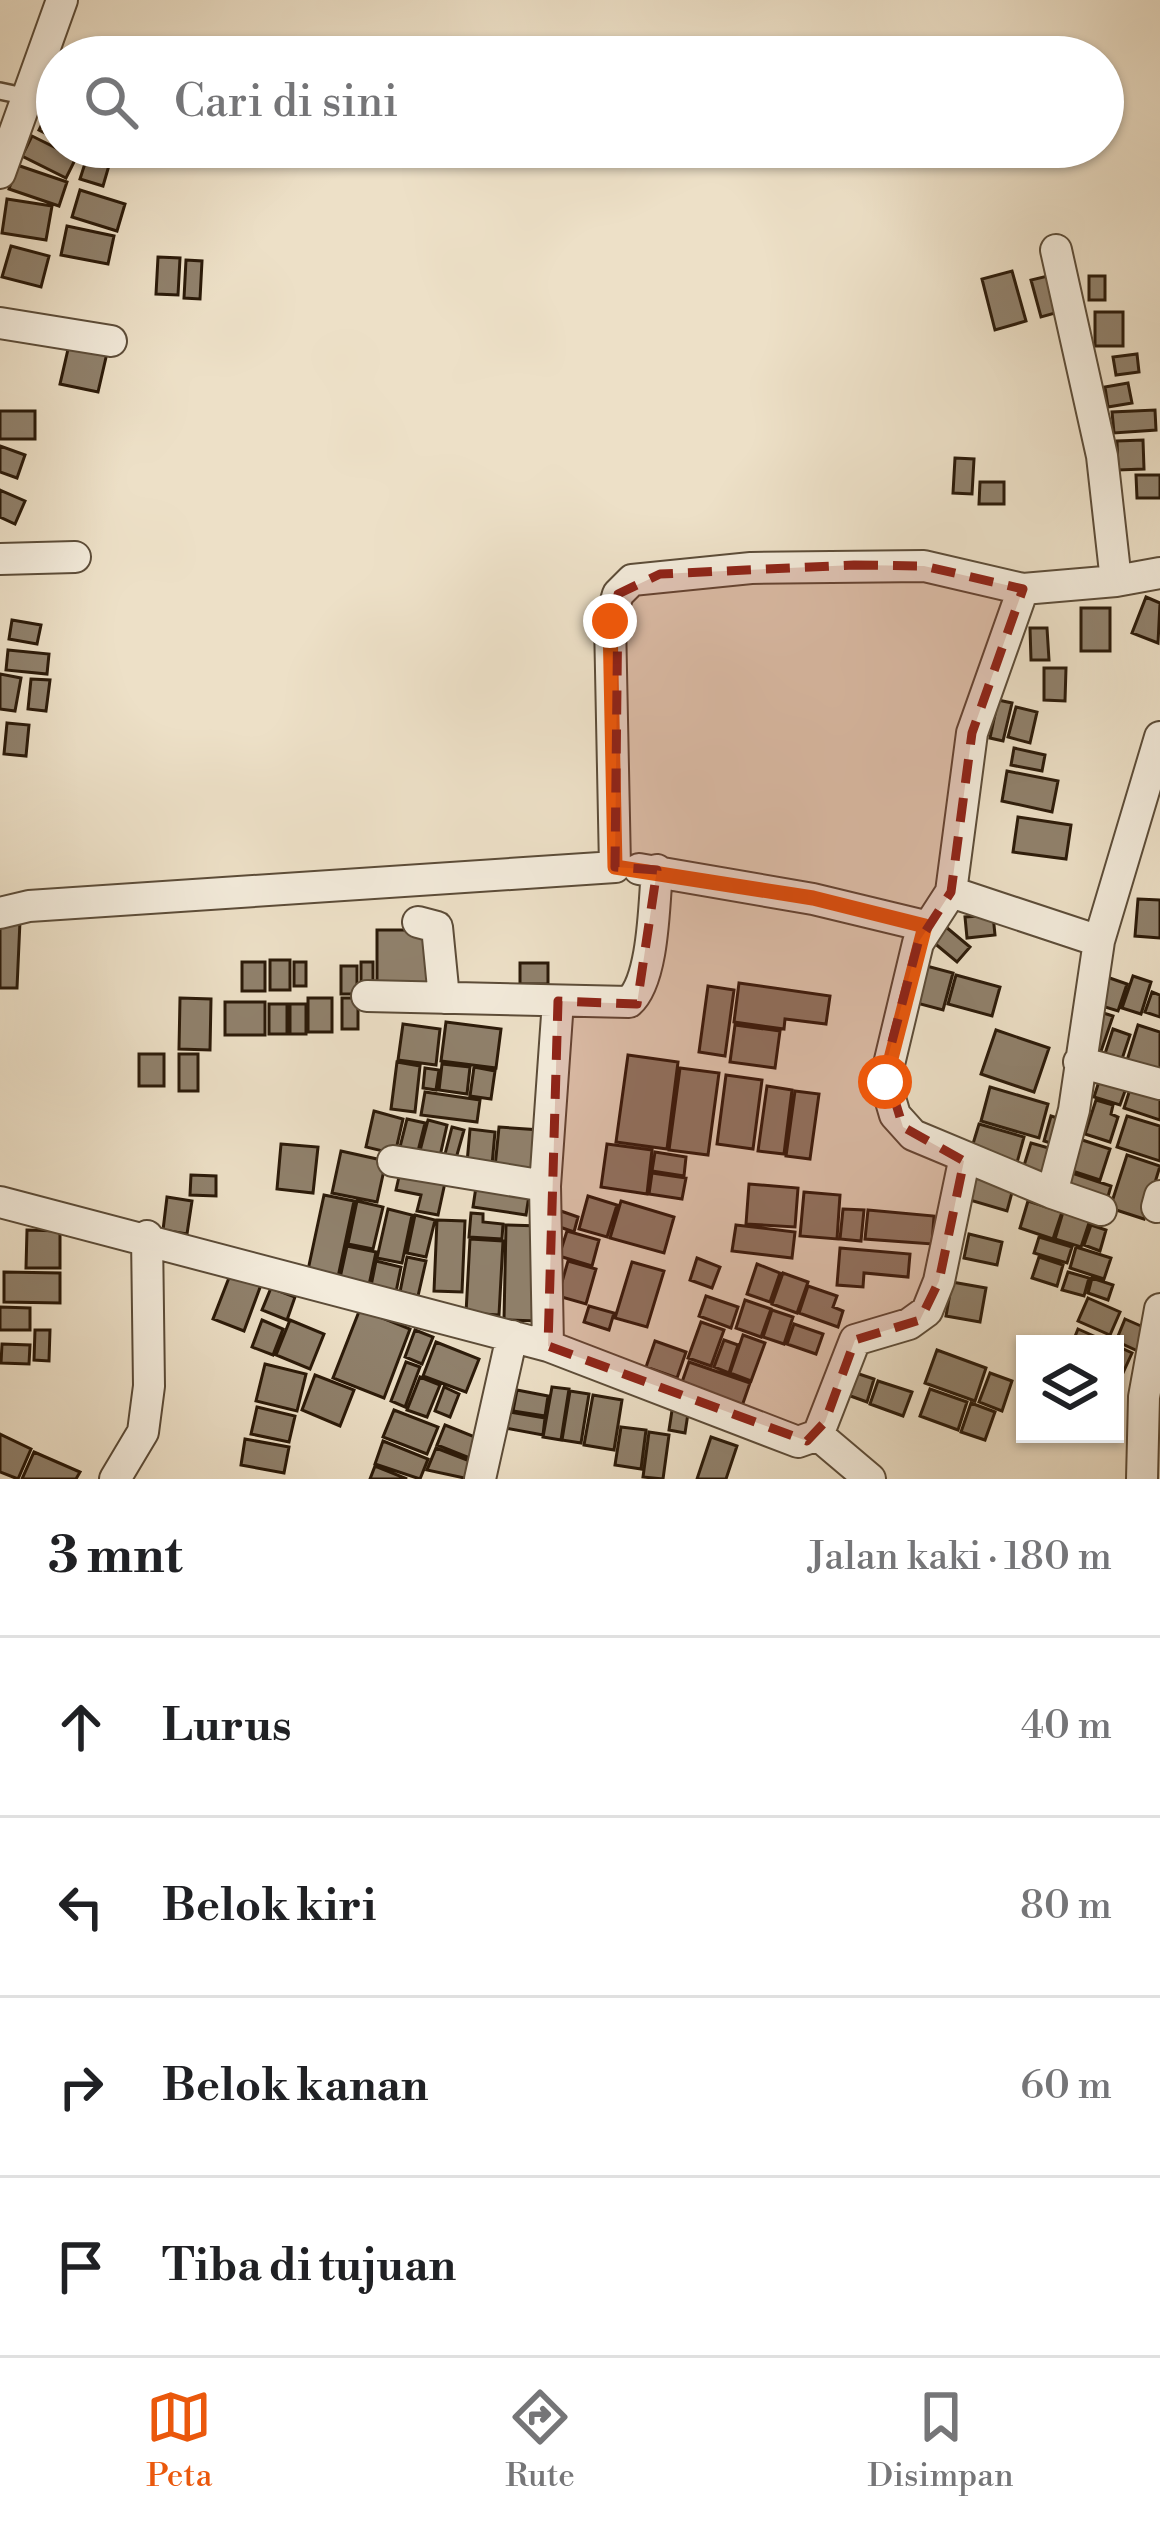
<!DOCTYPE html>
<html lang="id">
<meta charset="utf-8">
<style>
body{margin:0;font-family:"Libre Bodoni",serif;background:#f6f6f6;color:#202124}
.controls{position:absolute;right:36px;bottom:36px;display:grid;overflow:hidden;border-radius:0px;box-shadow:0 3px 9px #0004}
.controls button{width:108px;height:108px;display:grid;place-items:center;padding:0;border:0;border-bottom:3px solid #e0e0e0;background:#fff;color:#202124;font:60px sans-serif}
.stop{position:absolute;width:36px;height:36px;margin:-27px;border:9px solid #ea580c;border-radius:50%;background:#fff}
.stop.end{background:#ea580c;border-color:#fff;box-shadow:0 3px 12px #0008}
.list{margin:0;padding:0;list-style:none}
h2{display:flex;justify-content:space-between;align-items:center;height:156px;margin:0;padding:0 48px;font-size:51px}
h2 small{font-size:39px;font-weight:400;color:#757577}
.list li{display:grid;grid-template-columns:78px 1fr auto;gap:36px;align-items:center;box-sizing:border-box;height:180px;padding:0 48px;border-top:3px solid #e0e0e0}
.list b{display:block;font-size:45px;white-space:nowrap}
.list em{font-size:39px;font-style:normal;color:#757577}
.icon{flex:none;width:66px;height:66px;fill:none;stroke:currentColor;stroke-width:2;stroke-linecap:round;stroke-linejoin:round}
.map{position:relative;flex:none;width:1160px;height:1479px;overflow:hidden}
.search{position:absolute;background:#fff;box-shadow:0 3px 9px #0004;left:36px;right:36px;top:36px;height:132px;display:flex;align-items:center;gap:30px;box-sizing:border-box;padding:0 42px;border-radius:66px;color:#757577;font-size:45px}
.sheet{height:876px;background:#fff}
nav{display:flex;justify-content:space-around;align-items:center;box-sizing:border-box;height:168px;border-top:3px solid #e0e0e0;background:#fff;font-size:33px;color:#757577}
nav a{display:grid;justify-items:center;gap:6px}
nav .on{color:#ea580c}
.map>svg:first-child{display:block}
.building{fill:#90816c;stroke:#2b1a09;stroke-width:3}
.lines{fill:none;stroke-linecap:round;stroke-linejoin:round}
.service-casing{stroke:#5c4c38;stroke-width:20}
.minor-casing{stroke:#5c4c38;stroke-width:34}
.service{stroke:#f3ebdb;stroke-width:15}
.minor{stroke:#f3ebdb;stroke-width:30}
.route{stroke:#ea580c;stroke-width:15}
.marked{fill:#8f2418;fill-opacity:0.2;stroke:#8f2418;stroke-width:9;stroke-dasharray:24 15;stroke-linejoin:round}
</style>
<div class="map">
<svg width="1160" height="1479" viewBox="0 0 1160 1479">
<rect width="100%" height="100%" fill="#ede0c7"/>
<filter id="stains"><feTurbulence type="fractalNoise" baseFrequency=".00167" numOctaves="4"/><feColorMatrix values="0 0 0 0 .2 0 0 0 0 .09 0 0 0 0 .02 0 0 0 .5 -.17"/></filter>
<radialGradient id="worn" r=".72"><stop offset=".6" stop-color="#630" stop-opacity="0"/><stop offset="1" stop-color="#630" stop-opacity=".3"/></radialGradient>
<path class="building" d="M46,116L57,121V139L39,130Z
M32,136L76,158L66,178L22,156Z
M101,147H147L142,161Z
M88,154L110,162L103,186L80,179Z
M17,165L67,182L59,206L9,189Z
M80,190L125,204L117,231L72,217Z
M7,199L52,206L46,240L2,233Z
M67,226L114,236L108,264L61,255Z
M11,246L49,256L41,287L2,277Z
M158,257L180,258L178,295L156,294Z
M186,260L202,261L200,299L184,298Z
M1012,271L1026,321L995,330L982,279Z
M1056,274L1066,310L1041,317L1031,280Z
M1089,276H1105V300H1089Z
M1095,312H1123V346H1095Z
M69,345L107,353L98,392L60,384Z
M1137,354L1139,372L1116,375L1113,357Z
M1128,383L1132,403L1108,407L1105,387Z
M1155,410L1156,430L1114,433L1112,412Z
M0,411H35V439H0Z
M1143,440L1144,469L1118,470L1117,441Z
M0,446L25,455L17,478L0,472Z
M955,458L974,459L972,494L953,493Z
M1136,475H1160V498H1137Z
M980,482H1004V504H979Z
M0,490L25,501L15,524L0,517Z
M1146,597L1160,603L1158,643L1132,633Z
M1081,608H1110V651H1081Z
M12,620L41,625L37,644L9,639Z
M1030,628H1047L1049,660H1031Z
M8,650L49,654L47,674L6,670Z
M1044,668H1066L1065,701L1044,700Z
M0,674L21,678L15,711L0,709Z
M31,679L50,680L46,711L28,709Z
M998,700L1012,703L1003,741L990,738Z
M1016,707L1037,712L1030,743L1008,737Z
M7,723L29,725L26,756L4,754Z
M1014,748L1045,755L1042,771L1011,765Z
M1007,771L1058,781L1052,812L1002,801Z
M1018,817L1071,825L1066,859L1013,852Z
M1138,899L1160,900V938L1135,936Z
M993,915L995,935L967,938L965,917Z
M0,920L20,921L17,988H0Z
M946,927L970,947L957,962L933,942Z
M377,930H430V986H377Z
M270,960H290V990H270Z
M242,962H265V991H242Z
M294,962H306V986H294Z
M361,962H373V992H361Z
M520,963H548V984H520Z
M919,964L953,973L943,1010L909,1001Z
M341,966H357V994H341Z
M956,975L1000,987L992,1016L948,1004Z
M1101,975L1127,984L1118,1011L1092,1003Z
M1133,976L1151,982L1141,1014L1122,1008Z
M739,983L830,996L826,1024L785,1019L784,1029L734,1022Z
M708,986L734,990L725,1056L699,1052Z
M1152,992L1160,995V1017L1145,1012Z
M180,998L211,999L210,1050L179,1049Z
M308,998H332V1032H308Z
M342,998H358V1029H342Z
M225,1002H265V1035H225Z
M269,1004H287V1034H269Z
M290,1004H306V1034H290Z
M1097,1011L1113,1016L1097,1063Z
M446,1022L501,1029L496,1068L441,1061Z
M403,1024L440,1029L436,1065L398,1060Z
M735,1025L780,1031L775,1068L730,1062Z
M1138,1025L1160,1032V1082L1124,1070Z
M1113,1029L1130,1035L1118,1071L1101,1066Z
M996,1030L1049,1048L1034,1092L981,1074Z
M139,1054H164V1086H139Z
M179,1054H198V1091H179Z
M628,1055L678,1062L667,1149L616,1142Z
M397,1062L420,1066L415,1112L391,1109Z
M442,1064L470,1067L467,1094L439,1090Z
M474,1067L495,1071L491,1099L470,1096Z
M425,1068L439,1070L436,1090L423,1088Z
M680,1068L719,1073L708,1155L669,1150Z
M1102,1072L1129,1080L1120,1105L1094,1097Z
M726,1075L762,1080L753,1149L717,1144Z
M1133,1080L1160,1089V1120L1124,1108Z
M767,1086L792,1090L784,1154L758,1151Z
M990,1087L1048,1104L1039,1138L981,1121Z
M795,1091L819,1094L810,1159L786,1156Z
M425,1092L480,1100L477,1122L421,1115Z
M1096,1100L1113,1105L1111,1114L1118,1117L1110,1142L1085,1134Z
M374,1111L403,1119L395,1154L366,1147Z
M1051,1116L1064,1120L1057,1145L1044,1141Z
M1127,1116L1160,1126V1161L1117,1147Z
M407,1119L425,1123L416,1159L398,1155Z
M428,1120L447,1125L440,1156L420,1151Z
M979,1124L1024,1137L1015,1170L969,1157Z
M452,1127L464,1130L455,1162L444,1158Z
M499,1127L540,1130L536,1172L495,1167Z
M470,1129L495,1132L492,1165L467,1163Z
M1073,1137L1110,1149L1100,1180L1063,1168Z
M1031,1143L1056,1150L1048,1179L1022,1172Z
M281,1144L318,1147L313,1193L277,1189Z
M607,1144L652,1150L647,1194L601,1187Z
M341,1151L386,1161L377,1202L332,1193Z
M655,1152L686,1157L684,1176L652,1171Z
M1127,1155L1160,1166L1144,1219L1110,1208Z
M401,1168L446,1178L438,1215L417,1211L421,1195L396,1190Z
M1063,1170L1111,1186L1105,1207L1056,1191Z
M652,1173L686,1178L682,1199L649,1194Z
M970,1173L1014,1185L1007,1211L963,1198Z
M191,1175L216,1176V1196L190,1195Z
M477,1180L530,1189L526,1215L473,1207Z
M749,1184L798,1188L795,1227L746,1224Z
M804,1192L840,1195L837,1239L800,1236Z
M324,1195L354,1201L338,1277L308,1270Z
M588,1196L617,1205L607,1237L579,1229Z
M167,1197L192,1201L187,1234L163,1230Z
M357,1201L383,1207L373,1249L348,1244Z
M621,1201L674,1217L664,1253L610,1238Z
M1028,1201L1062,1212L1053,1239L1020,1228Z
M388,1209L412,1215L402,1263L377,1258Z
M843,1209L864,1210L861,1241L840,1239Z
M558,1210L578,1217L574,1232L554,1225Z
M868,1210L934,1216L932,1244L865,1239Z
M1063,1212L1090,1220L1081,1247L1055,1239Z
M471,1213L483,1214V1222L503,1224L502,1239L469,1237Z
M415,1215L435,1220L426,1257L407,1253Z
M437,1220L465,1221L462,1292L434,1291Z
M506,1225L540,1226L538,1321L504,1320Z
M736,1225L795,1232L792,1258L732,1251Z
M1091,1225L1106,1230L1100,1251L1084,1245Z
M27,1230L60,1231V1268H26Z
M567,1231L599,1240L592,1266L559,1256Z
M969,1234L1002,1242L997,1265L964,1258Z
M1039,1237L1072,1247L1067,1263L1034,1253Z
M470,1239L503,1241L499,1315L466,1313Z
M347,1246L376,1252L369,1285L340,1278Z
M1076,1247L1111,1258L1104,1279L1070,1268Z
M840,1248L910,1254L908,1277L864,1273L863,1287L837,1285Z
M407,1257L426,1261L418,1296L400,1292Z
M1039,1257L1063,1265L1057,1286L1032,1278Z
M697,1258L720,1267L712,1288L690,1280Z
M376,1261L401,1267L396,1292L371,1286Z
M568,1261L596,1269L586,1304L558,1296Z
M632,1262L664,1271L647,1327L615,1318Z
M757,1264L780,1273L770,1302L747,1294Z
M232,1270L262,1282L244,1331L213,1319Z
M4,1272L60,1273V1303L4,1302Z
M1068,1272L1089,1278L1084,1296L1062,1290Z
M783,1273L808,1282L797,1313L772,1304Z
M1092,1278L1113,1285L1108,1300L1088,1293Z
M952,1282L986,1288L980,1322L946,1316Z
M808,1286L837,1296L833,1307L843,1311L838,1327L799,1313Z
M271,1288L295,1297L287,1320L262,1310Z
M706,1296L738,1307L731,1328L699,1316Z
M1088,1298L1120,1312L1110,1335L1078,1321Z
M745,1300L771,1309L761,1337L736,1328Z
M589,1306L614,1313L609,1330L584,1322Z
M0,1307L30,1308V1330H0Z
M360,1309L410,1329L384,1398L333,1378Z
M772,1310L793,1317L784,1344L763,1337Z
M1125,1319L1150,1330L1140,1352L1116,1341Z
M262,1320L283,1329L273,1355L252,1347Z
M290,1320L324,1334L310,1369L276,1355Z
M701,1322L724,1330L711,1366L688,1358Z
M794,1324L823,1334L816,1354L787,1344Z
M1078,1329L1112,1344H1072Z
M35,1330H50L49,1361L34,1360Z
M415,1330L433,1337L422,1364L405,1357Z
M743,1335L765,1343L751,1381L730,1373Z
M724,1340L738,1345L729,1373L714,1367Z
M655,1341L686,1352L677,1378L646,1367Z
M436,1342L479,1359L466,1392L423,1376Z
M2,1344L30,1345L29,1364L1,1363Z
M1115,1345L1132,1353L1122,1375L1115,1372Z
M937,1350L986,1368L975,1401L925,1383Z
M406,1362L420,1367L405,1407L391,1401Z
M689,1362L750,1383L742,1406L681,1385Z
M265,1364L306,1374L297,1411L256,1401Z
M853,1372L874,1379L867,1402L845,1394Z
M990,1373L1012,1381L1002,1411L979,1402Z
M315,1375L354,1390L340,1426L302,1410Z
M420,1377L440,1385L427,1417L407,1410Z
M878,1381L912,1392L903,1416L870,1404Z
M444,1387L459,1394L450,1417L435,1411Z
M552,1387L569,1389L561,1440L543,1437Z
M930,1389L967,1402L958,1430L920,1416Z
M517,1390L548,1396L545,1416L513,1411Z
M570,1391L589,1394L581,1443L562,1440Z
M593,1395L622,1400L614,1450L584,1445Z
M971,1403L995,1412L985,1440L961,1432Z
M673,1404L689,1407L685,1433L669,1430Z
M257,1407L295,1416L289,1442L251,1434Z
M394,1410L438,1427L427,1454L383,1437Z
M503,1411L545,1418L543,1435L500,1427Z
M445,1425L480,1439L472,1459L437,1445Z
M621,1427L646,1430L641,1469L615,1465Z
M649,1432L669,1435L663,1479L643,1477Z
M0,1434L31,1449L18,1479L0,1472Z
M711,1437L737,1446L726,1479H697Z
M245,1439L289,1447L284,1473L241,1465Z
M383,1441L428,1459L420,1479L375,1464Z
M436,1448L475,1463L469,1479L427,1470Z
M34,1452L80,1472L76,1479H22Z
M375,1466L407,1479H370Z"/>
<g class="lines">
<defs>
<path id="service" d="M0,91L28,97"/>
<path id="minor" d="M0,173L62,0
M1056,250L1102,456L1116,581L1160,573
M0,323L111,341
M0,559L75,557
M1116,581L1023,589L972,733L951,892L918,943L885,1081L895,1115L913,1135L1052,1193L1074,1110L1099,941L1160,737
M639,869L813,899L925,926
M951,892L1099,941
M0,913L29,906L615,867L610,621L618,594L632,580L751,568L924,566L1023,589
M418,922L437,927L444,998
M367,996L629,1002C654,980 654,902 657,870
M1079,1062L1160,1084
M393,1161L545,1186
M1052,1193L1101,1210
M0,1202L548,1346L798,1442L818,1435L855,1340L909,1324L927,1311L939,1281L964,1161
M1157,1207L1160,1196
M548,1346L545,1186L558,1001
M818,1435L870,1479
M115,1479L143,1432L149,1386L147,1236
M480,1479L512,1336
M1142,1479L1144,1397L1160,1309"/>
</defs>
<use href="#service" class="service-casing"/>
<use href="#minor" class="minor-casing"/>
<use href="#service" class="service"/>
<use href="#minor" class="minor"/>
</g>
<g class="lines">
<path class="route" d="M610,621L615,867L813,898L925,926L885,1082"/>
</g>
<path class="marked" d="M854,565L924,566L1023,589L972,733L951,892L918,943L885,1068L903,1127L964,1161L939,1281L920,1320L855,1340L825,1422L807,1441L548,1346L558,1001L637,1004L657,870L615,867L618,594L660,574Z"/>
<rect width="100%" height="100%" filter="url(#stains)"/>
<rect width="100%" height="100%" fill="url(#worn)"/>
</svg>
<div class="controls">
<button><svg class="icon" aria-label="layers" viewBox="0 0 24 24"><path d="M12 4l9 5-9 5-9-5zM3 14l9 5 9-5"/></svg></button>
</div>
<div class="stop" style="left:885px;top:1082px"></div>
<div class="stop end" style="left:610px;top:621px"></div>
<div class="search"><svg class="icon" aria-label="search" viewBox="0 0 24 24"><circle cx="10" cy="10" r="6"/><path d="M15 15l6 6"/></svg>Cari di sini</div>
</div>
<section class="sheet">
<h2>3 mnt<small>Jalan kaki · 180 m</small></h2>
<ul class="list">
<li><svg class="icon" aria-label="ahead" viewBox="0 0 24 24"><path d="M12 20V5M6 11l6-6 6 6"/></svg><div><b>Lurus</b></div><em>40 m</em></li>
<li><svg class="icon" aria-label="left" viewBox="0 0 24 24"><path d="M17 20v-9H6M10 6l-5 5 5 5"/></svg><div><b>Belok kiri</b></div><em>80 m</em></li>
<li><svg class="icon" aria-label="right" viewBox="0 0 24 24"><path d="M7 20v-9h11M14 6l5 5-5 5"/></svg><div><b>Belok kanan</b></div><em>60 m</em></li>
<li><svg class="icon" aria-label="arrive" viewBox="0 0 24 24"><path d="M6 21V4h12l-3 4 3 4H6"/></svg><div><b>Tiba di tujuan</b></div></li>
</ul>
</section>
<nav>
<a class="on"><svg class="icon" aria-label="map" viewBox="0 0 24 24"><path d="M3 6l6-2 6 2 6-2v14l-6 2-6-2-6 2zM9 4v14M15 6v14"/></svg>Peta</a>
<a><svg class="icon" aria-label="directions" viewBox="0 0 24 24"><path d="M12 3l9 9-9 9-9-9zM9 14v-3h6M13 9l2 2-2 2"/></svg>Rute</a>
<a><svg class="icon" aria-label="saved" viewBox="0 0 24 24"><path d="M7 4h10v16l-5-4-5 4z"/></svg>Disimpan</a>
</nav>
